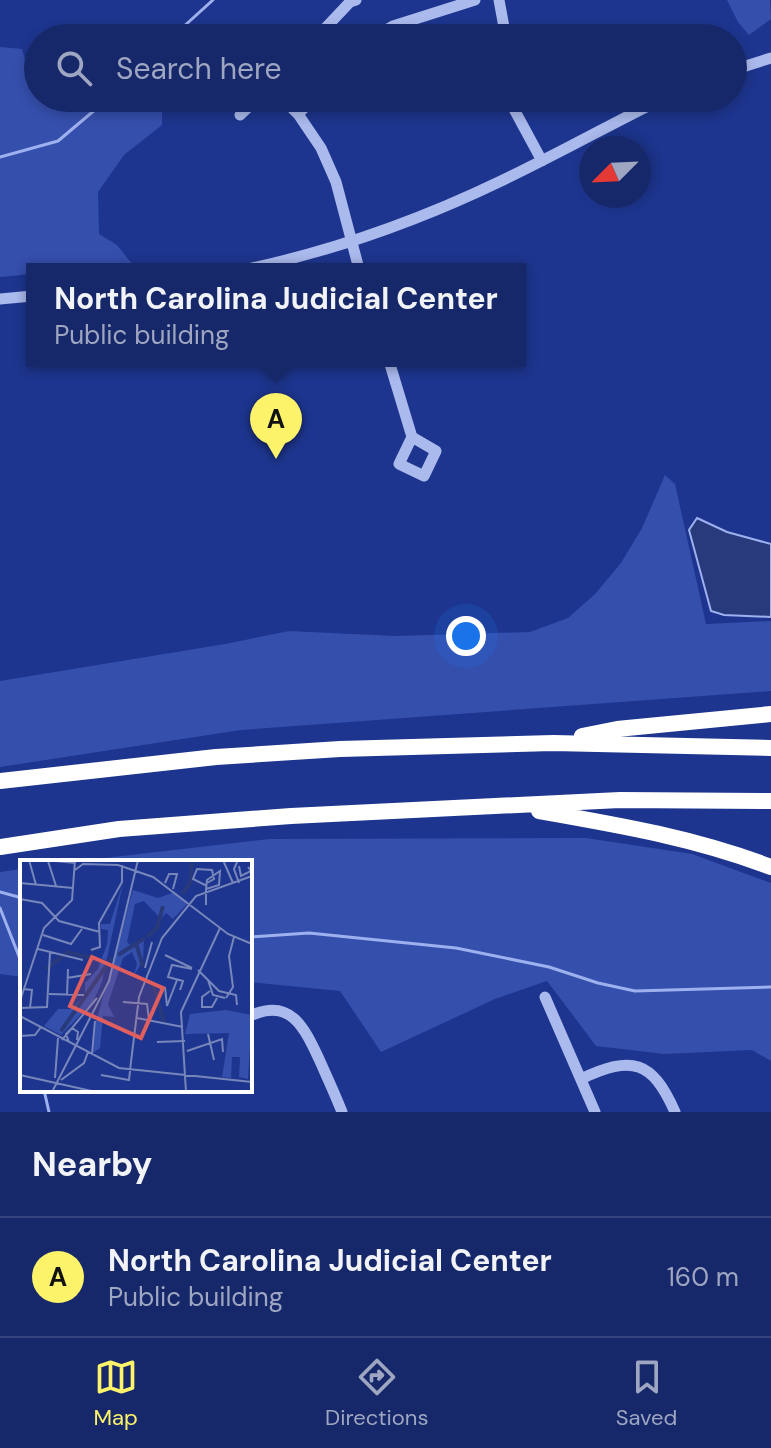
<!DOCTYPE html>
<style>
body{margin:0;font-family:"DM Sans",sans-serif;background:#1f3070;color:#f1f3f6}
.compass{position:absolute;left:579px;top:136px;width:72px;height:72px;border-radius:50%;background:#16286a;box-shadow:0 4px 12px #0003;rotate:246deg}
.you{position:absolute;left:466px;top:636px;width:28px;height:28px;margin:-20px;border:6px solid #fff;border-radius:50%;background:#1a73e8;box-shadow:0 0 0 12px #1a73e833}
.badge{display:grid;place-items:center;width:52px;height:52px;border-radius:50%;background:#fcf36a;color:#111;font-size:26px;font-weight:700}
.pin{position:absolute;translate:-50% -66px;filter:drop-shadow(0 2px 4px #0008)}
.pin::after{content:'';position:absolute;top:42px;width:28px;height:24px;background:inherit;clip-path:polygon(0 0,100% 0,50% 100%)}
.popup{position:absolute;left:26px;top:263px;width:500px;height:104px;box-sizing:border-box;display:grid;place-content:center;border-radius:0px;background:#16286a;filter:drop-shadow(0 2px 6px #0005);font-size:26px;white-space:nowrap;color:#9ea6c1}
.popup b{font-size:30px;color:#f1f3f6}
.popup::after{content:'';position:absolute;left:50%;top:100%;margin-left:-16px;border:16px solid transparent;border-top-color:#16286a}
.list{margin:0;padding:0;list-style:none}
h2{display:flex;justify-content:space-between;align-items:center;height:104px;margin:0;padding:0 32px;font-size:34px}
h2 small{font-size:26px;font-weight:400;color:#9ea6c1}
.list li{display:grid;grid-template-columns:52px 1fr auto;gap:24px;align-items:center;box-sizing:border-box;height:120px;padding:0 32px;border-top:2px solid #35447e}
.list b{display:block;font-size:30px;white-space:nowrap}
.list p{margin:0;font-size:26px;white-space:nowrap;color:#9ea6c1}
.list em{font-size:26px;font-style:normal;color:#9ea6c1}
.icon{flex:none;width:44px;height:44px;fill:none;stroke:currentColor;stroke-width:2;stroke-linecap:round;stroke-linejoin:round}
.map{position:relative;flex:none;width:771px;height:1112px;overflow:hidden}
.search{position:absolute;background:#16286a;box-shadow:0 4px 12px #0003;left:24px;right:24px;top:24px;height:88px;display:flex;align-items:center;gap:20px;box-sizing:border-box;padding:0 28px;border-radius:44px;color:#9ea6c1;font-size:30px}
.sheet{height:224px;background:#16286a}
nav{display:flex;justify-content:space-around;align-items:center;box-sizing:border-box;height:112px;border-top:2px solid #35447e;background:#16286a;font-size:22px;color:#9ea6c1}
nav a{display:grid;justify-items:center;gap:4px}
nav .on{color:#fcf36a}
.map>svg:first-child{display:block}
.green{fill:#354fad}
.water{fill:#28397c;stroke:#9eb1ef;stroke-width:2}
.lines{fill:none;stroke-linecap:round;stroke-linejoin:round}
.stream{stroke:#9eb1ef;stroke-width:3}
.minor{stroke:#abbaed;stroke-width:11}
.highway{stroke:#fff;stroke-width:16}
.inset-river{fill:none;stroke:#28397c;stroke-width:4}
.inset-road{fill:none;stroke:#7786bb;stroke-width:2}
.view{fill:#e05e5e;fill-opacity:0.15;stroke:#e05e5e;stroke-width:4}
.inset-edge{fill:none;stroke:#fff;stroke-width:4}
</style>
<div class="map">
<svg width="771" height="1112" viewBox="0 0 771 1112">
<rect width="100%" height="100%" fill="#1d358e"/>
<path class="green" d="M727,0H770L771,19L749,35L738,22Z
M0,47L22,49L36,97L49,106L66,98H162V125L124,155L98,192L99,234L117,245L132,264L84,269H32V274L0,277Z
M665,475L675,484L706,624L771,621V691L241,730L0,767V681L225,644L289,631L395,636L530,632L568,618L595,594L621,563L642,528Z
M586,838L692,854L771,883V1061L752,1050L664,1054L596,1046L547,981L495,999L381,1052L340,991L250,982V862H70L269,839Z
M22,869V977L0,974V872Z"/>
<path class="water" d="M697,518L727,532L771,544V617L724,615L711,611L689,530Z"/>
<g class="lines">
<path class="stream" d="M171,38L213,0
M0,157L58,141L109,98
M0,892L22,898
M0,908L22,964
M250,937L309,933L456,948L549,967L598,983L635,991L771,987
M44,1090L49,1112"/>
<path class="minor" d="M499,0L506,38
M316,38L350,2L356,0
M373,38L393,26L475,0
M733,70L771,58
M282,98L298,114
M314,98L298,114L321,148L336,182L359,269
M508,98L542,161
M240,115L258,98
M248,269C336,250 420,220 501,181C556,155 609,125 664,98
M0,299L32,296
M389,361L412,437L399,464L424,476L436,451L412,437
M545,997L595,1112
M250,1016C290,997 304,1027 319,1059C327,1077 335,1094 342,1112
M581,1079C632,1055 652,1060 675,1112"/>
<path class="highway" d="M582,736L617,729L771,714
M0,781L216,757L340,749L553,743L771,748
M539,811C619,825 695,838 771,867
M0,847L119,829L291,816L620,800L771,801"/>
</g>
<g transform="translate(20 860)">
<rect width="232" height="232" fill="#1d358e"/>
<path d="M103,23L82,122L73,142L41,175L24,166L38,149H51L65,135V123L78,109L87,84L88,70L81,69V64H90ZM113,30L138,38L155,32L168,43L153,59L146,53L141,59L124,41L115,44L107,82L110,85L124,78L123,101L114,115L117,104L112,92L103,98L88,144L94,157L83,156L80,188L73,193L76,162ZM206,150L232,155L228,219L219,217L220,197H212L211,218L202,217L209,173L165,174L170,154Z" fill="#354fad"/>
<path class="inset-river" d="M162,34L170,23L172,0M127,77L137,68L143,46M116,83L123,107M98,95L125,78M26,109L48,92L86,102M133,124L144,162M41,171L92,98"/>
<path class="inset-road" d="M9,0L16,25M26,0L55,3M203,0L213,23M218,0L214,9L219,23M28,1L36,26M219,6L221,16L231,11L228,7M55,10L63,4L98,5L133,17L208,74L232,84M0,23L53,28M145,23L149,14H157L153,29M187,26L173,19L177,9L192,10L194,19L187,23M186,29L199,25L200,11L187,20L186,29V45M0,39L22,43L39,61L80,72M23,75L51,84L62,69M18,89L63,100M71,90L80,87L79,63L102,22V5M145,95L172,108M125,108L132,82M178,110L199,131L216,135L217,145M47,118L71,114M188,120L193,135L205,138M145,127L147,146L157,120M3,129L12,130L10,148M160,130L163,121L148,117L152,105L172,109M190,131L182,137V147H192L197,138M29,134L64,135M47,135L48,109M206,138L213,127L209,96L214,77M0,141L24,68L52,40L55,0M103,142L127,144L129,160M0,148L27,147L30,92M0,156L99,208L232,222M117,158L163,167M188,174L194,200M0,176L15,175L21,167M42,180L77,138M49,182L46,174L52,168L58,172L57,180M137,182L165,181M167,191L202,179L203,192M72,194L75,161M110,210L119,137L142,78L176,36L232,16M0,215L76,232M81,215L109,220L110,211M35,218L38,178M41,220L64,203L68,192M32,232L89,121L118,0M166,232L161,152L200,68"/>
<path class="view" d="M72,97L143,128L121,178L50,146Z"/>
<rect width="232" height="232" class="inset-edge"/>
</g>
</svg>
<svg class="compass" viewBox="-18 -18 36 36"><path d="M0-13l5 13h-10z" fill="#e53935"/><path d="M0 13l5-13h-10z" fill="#9ea6c1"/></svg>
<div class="you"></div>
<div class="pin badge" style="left:276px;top:459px">A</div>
<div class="popup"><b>North Carolina Judicial Center</b>Public building</div>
<div class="search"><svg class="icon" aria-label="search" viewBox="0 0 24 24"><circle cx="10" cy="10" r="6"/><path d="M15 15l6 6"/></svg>Search here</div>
</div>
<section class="sheet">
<h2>Nearby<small></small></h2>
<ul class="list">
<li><span class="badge">A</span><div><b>North Carolina Judicial Center</b><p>Public building</p></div><em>160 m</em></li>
</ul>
</section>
<nav>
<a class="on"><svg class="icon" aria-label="map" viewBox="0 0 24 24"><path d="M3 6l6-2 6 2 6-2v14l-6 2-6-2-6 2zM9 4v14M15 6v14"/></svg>Map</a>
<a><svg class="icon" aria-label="directions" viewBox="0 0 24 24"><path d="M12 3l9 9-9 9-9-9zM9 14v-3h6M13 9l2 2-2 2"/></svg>Directions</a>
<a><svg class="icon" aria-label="saved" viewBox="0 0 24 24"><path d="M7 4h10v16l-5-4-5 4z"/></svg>Saved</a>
</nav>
